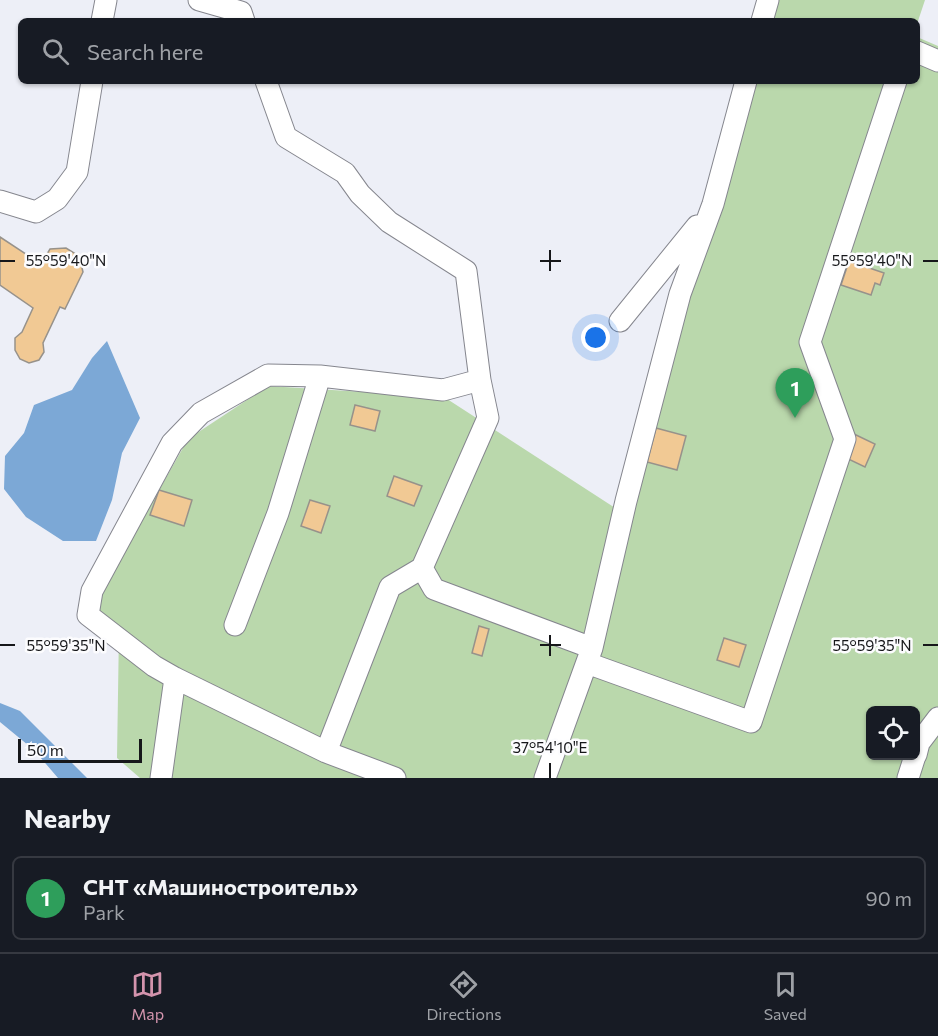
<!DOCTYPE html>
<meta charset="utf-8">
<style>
body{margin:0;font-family:Commissioner,sans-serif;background:#20242c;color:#f1f3f6}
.controls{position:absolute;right:18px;bottom:18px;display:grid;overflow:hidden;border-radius:9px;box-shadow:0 2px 4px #0004}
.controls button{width:54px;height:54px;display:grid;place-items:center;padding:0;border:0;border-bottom:2px solid #363941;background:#171b24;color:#f1f3f6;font:30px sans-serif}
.scale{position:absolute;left:18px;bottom:15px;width:124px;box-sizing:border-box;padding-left:6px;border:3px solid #16171a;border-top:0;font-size:16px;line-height:21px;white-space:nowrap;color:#16171a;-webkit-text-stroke:4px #fcfcfe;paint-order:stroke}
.you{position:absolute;left:596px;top:338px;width:21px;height:21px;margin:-15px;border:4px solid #fff;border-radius:50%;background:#1a73e8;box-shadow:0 0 0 9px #1a73e833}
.badge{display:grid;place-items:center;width:39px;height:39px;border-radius:50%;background:#d494ad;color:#fff;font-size:20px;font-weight:700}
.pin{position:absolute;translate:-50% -50px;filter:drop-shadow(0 2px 3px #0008)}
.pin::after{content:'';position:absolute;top:32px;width:21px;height:18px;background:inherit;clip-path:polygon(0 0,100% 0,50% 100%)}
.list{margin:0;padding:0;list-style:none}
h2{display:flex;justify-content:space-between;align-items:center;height:78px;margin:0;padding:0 24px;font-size:26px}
h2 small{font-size:20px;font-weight:400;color:#9ea1a6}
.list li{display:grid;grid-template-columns:39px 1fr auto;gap:18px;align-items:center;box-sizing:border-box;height:84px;margin:0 12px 12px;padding:0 12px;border:2px solid #363941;border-radius:9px}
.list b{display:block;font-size:22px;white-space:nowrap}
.list p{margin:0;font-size:20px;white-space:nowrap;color:#9ea1a6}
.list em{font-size:20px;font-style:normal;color:#9ea1a6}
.icon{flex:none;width:33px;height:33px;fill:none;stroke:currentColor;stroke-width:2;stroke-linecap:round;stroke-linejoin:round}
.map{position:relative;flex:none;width:938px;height:778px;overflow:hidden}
.search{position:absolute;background:#171b24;box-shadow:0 2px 4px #0004;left:18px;right:18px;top:18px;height:66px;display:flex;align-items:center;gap:15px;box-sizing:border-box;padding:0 21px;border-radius:9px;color:#9ea1a6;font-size:22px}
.sheet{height:174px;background:#171b24}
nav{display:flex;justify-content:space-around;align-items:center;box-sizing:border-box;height:84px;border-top:2px solid #363941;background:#171b24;font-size:16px;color:#9ea1a6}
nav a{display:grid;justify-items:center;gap:3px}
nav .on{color:#d494ad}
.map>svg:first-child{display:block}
.green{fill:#bad8ac;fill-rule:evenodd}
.water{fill:#7ca8d6}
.building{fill:#f1c994;stroke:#97928b;stroke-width:1.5}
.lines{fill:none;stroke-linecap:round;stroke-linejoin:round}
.minor-casing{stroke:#85868e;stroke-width:23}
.minor{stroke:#fff;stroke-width:21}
.ticks{fill:none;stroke:#16171a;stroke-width:2}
.ticks-label{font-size:15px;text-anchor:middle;fill:#16171a;stroke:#fcfcfe;stroke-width:5;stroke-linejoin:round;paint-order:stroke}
</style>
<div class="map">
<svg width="938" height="778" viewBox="0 0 938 778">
<rect width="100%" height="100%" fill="#edeff7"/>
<path class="green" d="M772,0H925L917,24V21H767Z
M917,37L938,46V778H140L117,758L119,630L96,611L108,580L188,439L268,386L444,397L626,515L751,81H917ZM870,710H916V756H870Z"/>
<path class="water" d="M107,341L140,418L122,453L112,500L96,541H63L26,517L4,489L5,456L24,433L34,405L72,390L92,358Z
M0,703L20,711L87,778H58L34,750L0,722Z"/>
<path class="building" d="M0,237L41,264L50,249L66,248L79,256L83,272L65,309L60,307L43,343L44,352L39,360L29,363L20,359L15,350V338L22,332L33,308L0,285Z
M849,261L884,273L880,285L875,283L871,295L841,285Z
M355,405L380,411L375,431L350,425Z
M656,428L686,436L677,470L647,462Z
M854,434L875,444L865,467L844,457Z
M394,476L422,486L414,506L387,496Z
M159,490L192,500L184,526L150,515Z
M310,500L330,506L321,533L301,526Z
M479,626L489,629L482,656L472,653Z
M724,638L746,645L739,667L717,660Z"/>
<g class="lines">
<defs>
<path id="minor" d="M199,0L241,12L244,21
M102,21L106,0
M762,21L768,0
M917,52L938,61
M266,81L286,137L345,173L360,194L389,222L466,271L480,380L488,418L422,568L434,589L592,648
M0,201L36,212L57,199L77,172L92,81
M620,321L697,226
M320,376L268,375L201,413L172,443L92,591L88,615L154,666L175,678L326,752L395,778
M235,625L278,513L320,376L443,390L480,380
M587,663L751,722L845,439L810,342L896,81
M326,752L390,587L422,568
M916,755L919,743L938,718
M161,778L175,678
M545,778L592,648L626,501L680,294L713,204L746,81
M908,778L915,756"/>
</defs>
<use href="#minor" class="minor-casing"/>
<use href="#minor" class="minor"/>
</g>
<path class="ticks" d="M550,250V271M0,261H15M540,261H561M923,261H938M550,635V656M0,645H15M540,645H561M923,645H938M550,763V778"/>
<g class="ticks-label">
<text x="66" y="266">55°59'40"N</text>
<text x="872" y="266">55°59'40"N</text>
<text x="66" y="651">55°59'35"N</text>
<text x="872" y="651">55°59'35"N</text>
<text x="550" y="753">37°54'10"E</text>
</g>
</svg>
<div class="controls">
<button><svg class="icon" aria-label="locate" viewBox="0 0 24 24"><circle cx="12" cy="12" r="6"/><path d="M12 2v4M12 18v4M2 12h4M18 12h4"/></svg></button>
</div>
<div class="scale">50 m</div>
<div class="you"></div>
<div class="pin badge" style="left:795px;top:418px;background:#2e9e5b">1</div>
<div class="search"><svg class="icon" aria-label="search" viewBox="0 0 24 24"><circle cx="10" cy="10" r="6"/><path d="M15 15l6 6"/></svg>Search here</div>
</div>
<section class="sheet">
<h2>Nearby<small></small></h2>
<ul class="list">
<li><span class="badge" style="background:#2e9e5b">1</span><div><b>СНТ «Машиностроитель»</b><p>Park</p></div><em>90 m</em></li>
</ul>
</section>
<nav>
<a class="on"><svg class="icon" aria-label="map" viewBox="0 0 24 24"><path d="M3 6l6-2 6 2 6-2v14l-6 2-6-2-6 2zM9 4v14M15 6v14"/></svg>Map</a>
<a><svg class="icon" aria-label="directions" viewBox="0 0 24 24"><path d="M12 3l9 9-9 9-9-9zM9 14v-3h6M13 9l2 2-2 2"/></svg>Directions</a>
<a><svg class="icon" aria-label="saved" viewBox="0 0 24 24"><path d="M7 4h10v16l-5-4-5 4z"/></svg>Saved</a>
</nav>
